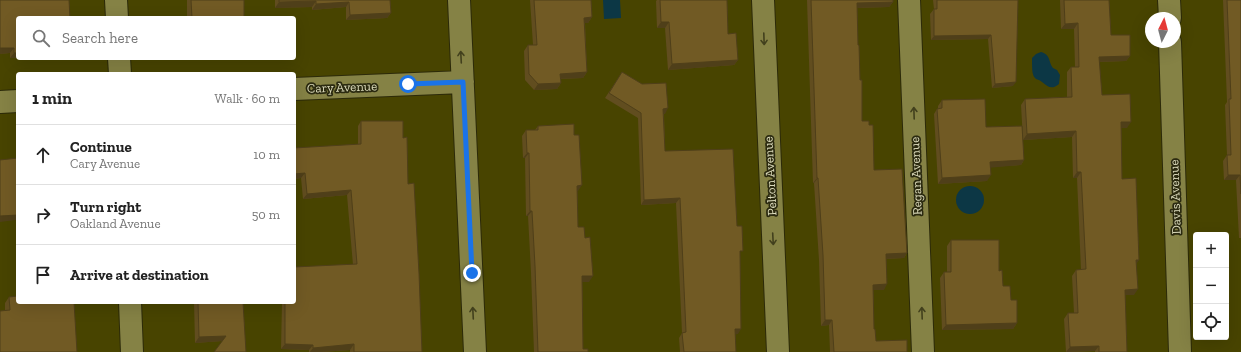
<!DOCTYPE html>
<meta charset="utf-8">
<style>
body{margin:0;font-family:"Zilla Slab",serif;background:#f6f6f6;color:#222}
.controls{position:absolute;right:12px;bottom:12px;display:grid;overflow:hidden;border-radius:4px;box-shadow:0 4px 16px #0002}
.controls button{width:36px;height:36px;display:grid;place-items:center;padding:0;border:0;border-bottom:1px solid #e0e0e0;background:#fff;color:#222;font:20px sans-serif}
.compass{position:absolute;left:1145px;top:12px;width:36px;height:36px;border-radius:50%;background:#fff;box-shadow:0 4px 16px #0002;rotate:6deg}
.stop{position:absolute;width:12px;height:12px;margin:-9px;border:3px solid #1a73e8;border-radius:50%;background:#fff}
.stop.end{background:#1a73e8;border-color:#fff;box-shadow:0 1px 4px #0008}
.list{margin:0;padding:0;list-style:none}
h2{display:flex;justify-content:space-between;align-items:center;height:52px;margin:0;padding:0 16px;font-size:17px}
h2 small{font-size:13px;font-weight:400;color:#767676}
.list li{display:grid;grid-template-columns:26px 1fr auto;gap:12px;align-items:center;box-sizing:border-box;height:60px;padding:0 16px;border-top:1px solid #e0e0e0}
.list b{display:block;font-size:15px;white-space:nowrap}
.list p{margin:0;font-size:13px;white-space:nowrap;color:#767676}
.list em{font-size:13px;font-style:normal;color:#767676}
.icon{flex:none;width:22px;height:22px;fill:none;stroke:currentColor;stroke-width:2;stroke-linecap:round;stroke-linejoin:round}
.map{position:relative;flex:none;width:1241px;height:352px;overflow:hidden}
.search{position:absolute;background:#fff;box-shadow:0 4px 16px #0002;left:16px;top:16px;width:280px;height:44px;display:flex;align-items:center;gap:10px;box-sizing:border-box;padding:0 14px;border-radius:4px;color:#767676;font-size:15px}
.panel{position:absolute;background:#fff;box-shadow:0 4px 16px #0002;left:16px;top:72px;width:280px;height:232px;border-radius:4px}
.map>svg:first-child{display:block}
.water{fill:#0c3745}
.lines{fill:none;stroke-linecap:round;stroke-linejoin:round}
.minor-casing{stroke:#2c2a09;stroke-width:24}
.minor{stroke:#858245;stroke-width:22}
.wall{fill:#614d1f}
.shaded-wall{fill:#4f3f19}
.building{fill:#715a24;stroke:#4f3f19}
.oneway{stroke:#42401d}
.route{stroke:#1a73e8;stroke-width:5}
.labels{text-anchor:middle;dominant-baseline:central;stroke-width:3.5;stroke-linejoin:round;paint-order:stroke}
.street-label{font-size:13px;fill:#dcdbbc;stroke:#2b2a10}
</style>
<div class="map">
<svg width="1241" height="352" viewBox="0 0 1241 352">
<rect width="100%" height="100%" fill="#484400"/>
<path class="water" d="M603,0H620L621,18L604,19Z
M1041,52C1051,55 1048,61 1053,68L1057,70L1060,75L1059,84C1052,90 1048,87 1042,82C1039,79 1034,80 1033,74C1032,73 1032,60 1032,58L1036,54Z
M956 200a14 14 0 1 1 28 0a14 14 0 1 1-28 0Z"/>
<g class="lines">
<defs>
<path id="minor" d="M116,0L117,18
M459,0L475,352
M763,0L778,352
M909,0L923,352
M1169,0L1170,18
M1170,42L1180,352
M119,58L120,74
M294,89L463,82
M0,102L18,101
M130,302L132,352"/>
</defs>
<use href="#minor" class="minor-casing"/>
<use href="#minor" class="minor"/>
</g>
<path class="wall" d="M0,0L18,58H10V53L0,54Z
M187,0H244V18H187Z
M275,0H390L391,13L387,18L346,20V7L312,10V7L275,8Z
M530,0H591L592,17L588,23H585L587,72L583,78L561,79V83L557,89L534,90L525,80L524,51L528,45H533Z
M657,0H727L728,34L738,60L734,65L668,70L665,28H657L656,1Z
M807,0H893V2L889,7L857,8L858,45L862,121L869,125L874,170L907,253L904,258L886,259L884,290H873L874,329L876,341L907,352H830L829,325L821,326L819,260L814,183H813Z
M933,0H1018L1013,86L992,88L988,39L931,40L930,14L934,9Z
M1060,0H1109L1111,35L1130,56L1126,61L1099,62L1102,95L1127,128H1121L1122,179L1136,265L1134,295H1125L1127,352H1095V351L1066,352L1064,319L1068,313H1074L1072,276L1076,270H1081L1077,178H1073L1072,137L1023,140L1021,105L1025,99L1067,97V72L1071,67H1075L1074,29H1061Z
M1223,0H1241V238H1239L1236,180H1224L1223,161L1227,155L1225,105L1227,102Z
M619,77L665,114H664L665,151L737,226L740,255L738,334H735L736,352H680L679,338L682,333L676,203L641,205L638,118L605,98Z
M942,100L986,127L1024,160L1021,165L990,167L987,181L938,184L934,114L937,109H938V106Z
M361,121L403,138L408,184L422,352H350V350L321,352H309V350L281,349L282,302H294L353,265L347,195L303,199L301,178L294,179L358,144V126Z
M538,126L578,191H577L578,227L589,282H582L583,349L588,352H534L531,272L528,216H526L525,158H523L522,136L526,130H535Z
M18,158V269L16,220Z
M951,240L999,271L1003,286L1011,300L1017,323L1013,329L942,330L940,278L944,272H947V246Z
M9,297L77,352L5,310V303Z
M194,302H243L222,341L195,343Z"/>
<path class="shaded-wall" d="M316,1L312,7L275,8L279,2Z
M349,2L346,7L312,10L316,4Z
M893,2L889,7L854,8L857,3Z
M391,13L387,18L346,20L350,15Z
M592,17L588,23H580L584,18Z
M661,22H669L665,28H657Z
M1078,23L1074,29H1061L1065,24Z
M991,35L988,39L931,40L934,36Z
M0,48H14L10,53L0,54Z
M14,53H18V58H10Z
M1130,56L1126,61L1095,62L1099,57Z
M738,60L734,65L668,70L672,64Z
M587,72L583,78L556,79L560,74Z
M1016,82L1013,86L992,88L995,84Z
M561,83L557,89L534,90L538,84Z
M668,108L665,114H660L663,109Z
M1121,122H1131L1127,128H1117Z
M1076,131L1072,137L1023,140L1027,134Z
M527,153H529L525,158H523Z
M1024,160L1021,165L987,168L990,162Z
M1077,172H1081L1077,178H1073Z
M305,173L301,178L294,179V174Z
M991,175L987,181L938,184L942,178Z
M1228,175H1240L1236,180H1224Z
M817,178H818L814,183H813Z
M582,185L578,191H573L577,186Z
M351,190L347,195L303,199L307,194Z
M680,198L676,203L641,205L644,200Z
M530,211H532L528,216H526Z
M18,215V217L16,220L0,222V216Z
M907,253L904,258L883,259L886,254Z
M1136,260H1139L1135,266Z
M582,276H593L589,282H578Z
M887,284L884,290H870L873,285Z
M1138,289L1134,295H1121L1125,290Z
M825,320H832L829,325L821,326Z
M1017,323L1013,329L942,330L946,325Z
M735,329H741L738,334L731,335Z
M226,336L223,341L195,343L199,337Z
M285,344L313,345L309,350L281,349Z
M354,344L350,350L321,352H310L313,348Z
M1099,346L1095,351L1066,352L1070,347Z"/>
<path class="building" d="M0,0H69L70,18H18V53H14V48H0Z
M191,0H244V18H192Z
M279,0H390L391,13L350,15L349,2L316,4V1L279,2Z
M534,0H591L592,17L584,18L587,72L560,74L561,83L538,84L529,74L528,45H537Z
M660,0H727L728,34L736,33L738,60L672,64L669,22H661Z
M811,0H893V2L857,3L858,45H859L860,80H862V121H869V125H873L874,170L902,169L907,253L886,254L887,284L873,285L874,329H875L876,341L907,340V352H834L832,320H825L823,255L818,178H817Z
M937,0H1018L1016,82L995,84L991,35L934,36V9H937Z
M1064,0H1109L1111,35H1130V56L1099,57L1102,95L1130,94L1131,122H1121L1122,179L1136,178L1139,260H1136L1138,289L1125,290L1127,352H1099V346L1070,347L1068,313H1078L1076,270L1086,269L1081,172H1077L1076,131L1027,134L1025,99L1072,97L1071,67H1079L1078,23L1065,24Z
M1227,0H1241V194L1240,175H1228L1227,155H1231L1229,99H1231Z
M622,72L642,84L666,83L668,108L663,109L665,151L733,149L737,226H742L743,251H740L741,329H735L736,352H684L682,333L686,332L680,198L644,200L641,113L609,93Z
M985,99L986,127L1022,126L1024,160L990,162L991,175L942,178L937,109L942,108V100Z
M361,121H403V138L407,137L408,184L414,183L419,273L422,352H354V344L313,348V345L285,344V302H294V267L357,264L351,190L307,194L305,173L294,174V148L361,144Z
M574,124V135H579L582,185L577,186L578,227H584L585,238L590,237L593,276H582L583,349H588V352H538L535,266L532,211H530L529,153H527L526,130H538V126Z
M18,158V215L0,216V160Z
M951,240H999V271L1002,270L1003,286H1010L1011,300H1017V323L946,325L944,272H951Z
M18,296V302H74L77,352H0V311L10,310L9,297Z
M198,302H243L246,352H214L226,336L199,337Z"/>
<defs><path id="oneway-shaft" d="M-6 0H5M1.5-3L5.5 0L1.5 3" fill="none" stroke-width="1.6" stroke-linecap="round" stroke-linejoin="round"/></defs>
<g class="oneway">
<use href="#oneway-shaft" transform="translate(764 39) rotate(88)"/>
<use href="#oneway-shaft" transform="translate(461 57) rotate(-93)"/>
<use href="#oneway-shaft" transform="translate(914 113) rotate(-92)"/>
<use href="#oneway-shaft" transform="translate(773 239) rotate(87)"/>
<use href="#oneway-shaft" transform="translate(473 313) rotate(-93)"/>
<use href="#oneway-shaft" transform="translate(922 313) rotate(-92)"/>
</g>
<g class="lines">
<path class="route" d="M408,84L463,82L472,273"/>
</g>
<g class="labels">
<g class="street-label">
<text transform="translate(342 87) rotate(-2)">Cary Avenue</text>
<text transform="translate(770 176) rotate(-93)">Pelton Avenue</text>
<text transform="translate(916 176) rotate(-92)">Regan Avenue</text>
<text transform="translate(1175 197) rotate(-92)">Davis Avenue</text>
</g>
</g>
</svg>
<div class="controls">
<button>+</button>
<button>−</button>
<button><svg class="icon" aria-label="locate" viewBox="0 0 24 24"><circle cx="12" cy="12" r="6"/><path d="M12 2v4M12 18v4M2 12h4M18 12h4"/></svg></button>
</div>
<svg class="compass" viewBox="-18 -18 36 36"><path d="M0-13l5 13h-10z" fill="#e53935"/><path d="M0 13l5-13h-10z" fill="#767676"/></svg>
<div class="stop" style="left:408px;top:84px"></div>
<div class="stop end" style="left:472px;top:273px"></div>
<div class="search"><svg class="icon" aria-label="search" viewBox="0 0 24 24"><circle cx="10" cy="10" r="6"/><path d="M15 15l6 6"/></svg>Search here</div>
<section class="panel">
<h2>1 min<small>Walk · 60 m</small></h2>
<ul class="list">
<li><svg class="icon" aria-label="ahead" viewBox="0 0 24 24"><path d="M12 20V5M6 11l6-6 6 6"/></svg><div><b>Continue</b><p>Cary Avenue</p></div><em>10 m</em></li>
<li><svg class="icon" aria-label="right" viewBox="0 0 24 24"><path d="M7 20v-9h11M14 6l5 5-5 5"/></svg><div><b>Turn right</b><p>Oakland Avenue</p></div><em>50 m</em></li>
<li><svg class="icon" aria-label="arrive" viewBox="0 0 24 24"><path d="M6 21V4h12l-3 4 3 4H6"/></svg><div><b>Arrive at destination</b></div></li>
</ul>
</section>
</div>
